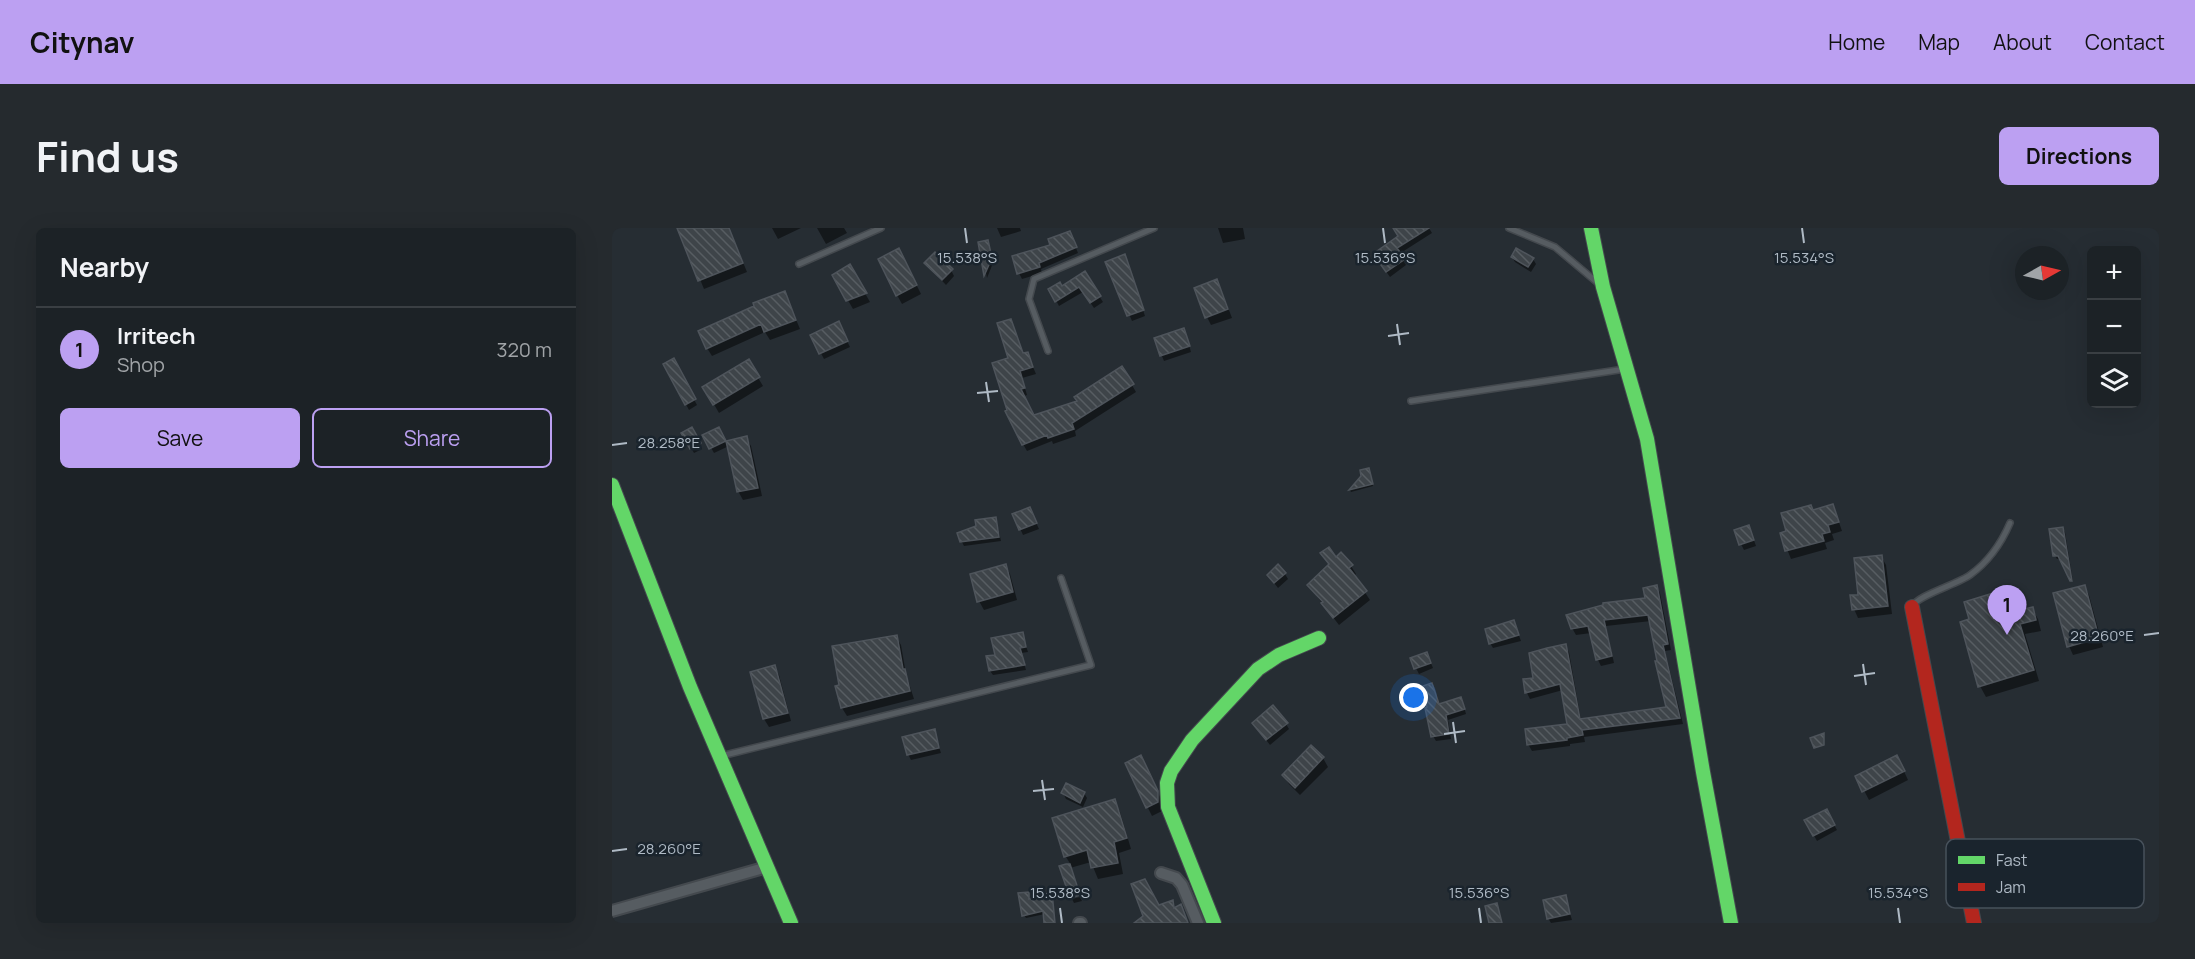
<!DOCTYPE html>
<meta charset="utf-8">
<style>
body{margin:0;font-family:Manrope,sans-serif;background:#252a2e;color:#f1f3f6}
.controls{position:absolute;right:18px;top:18px;display:grid;overflow:hidden;border-radius:9px;box-shadow:0 6px 24px #0002}
.controls button{width:54px;height:54px;display:grid;place-items:center;padding:0;border:0;border-bottom:2px solid #3a3f43;background:#1c2226;color:#f1f3f6;font:30px sans-serif}
.compass{position:absolute;left:1403px;top:18px;width:54px;height:54px;border-radius:50%;background:#1c2226;box-shadow:0 6px 24px #0002;rotate:82deg}
.you{position:absolute;left:802px;top:470px;width:21px;height:21px;margin:-15px;border:4px solid #fff;border-radius:50%;background:#1a73e8;box-shadow:0 0 0 9px #1a73e833}
.badge{display:grid;place-items:center;width:39px;height:39px;border-radius:50%;background:#bca0f2;color:#111;font-size:20px;font-weight:700}
.pin{position:absolute;translate:-50% -50px;filter:drop-shadow(0 2px 3px #0008)}
.pin::after{content:'';position:absolute;top:32px;width:21px;height:18px;background:inherit;clip-path:polygon(0 0,100% 0,50% 100%)}
.list{margin:0;padding:0;list-style:none}
h2{display:flex;justify-content:space-between;align-items:center;height:78px;margin:0;padding:0 24px;font-size:26px}
h2 small{font-size:20px;font-weight:400;color:#a0a4a7}
.list li{display:grid;grid-template-columns:39px 1fr auto;gap:18px;align-items:center;box-sizing:border-box;height:84px;padding:0 24px;border-top:2px solid #3a3f43}
.list b{display:block;font-size:22px;white-space:nowrap}
.list p{margin:0;font-size:20px;white-space:nowrap;color:#a0a4a7}
.list em{font-size:20px;font-style:normal;color:#a0a4a7}
.actions{display:flex;gap:12px;padding:18px 24px}
.actions a{flex:1;padding:14px 0;border:2px solid #bca0f2;border-radius:9px;text-align:center;font-size:21px;color:#bca0f2}
.actions .main{background:#bca0f2;color:#111}
.icon{flex:none;width:33px;height:33px;fill:none;stroke:currentColor;stroke-width:2;stroke-linecap:round;stroke-linejoin:round}
.map{position:relative;flex:none;width:1547px;height:695px;overflow:hidden;border-radius:9px}
header{display:flex;align-items:center;gap:36px;box-sizing:border-box;height:84px;padding:0 30px;background:#bca0f2;color:#111}
header strong{font-size:28px}
nav{display:flex;gap:33px;margin-inline-start:auto;font-size:21px}
.intro{display:flex;align-items:center;justify-content:space-between;box-sizing:border-box;height:144px;padding:0 36px}
h1{margin:0;font-size:42px}
.button{padding:15px 27px;border-radius:9px;background:#bca0f2;color:#111;font-size:21px;font-weight:700}
main{display:flex;gap:36px;padding:0 36px}
aside{flex:1;background:#1c2226;border-radius:9px;box-shadow:0 6px 24px #0002}
.map>svg:first-child{display:block}
.shadow{fill:#0007}
.building{fill:url(#building-back-hatch);stroke:#4e545b;stroke-width:1.5}
.lines{fill:none;stroke-linecap:round;stroke-linejoin:round}
.lane-casing{stroke:#44494e;stroke-width:8}
.street-casing{stroke:#44494e;stroke-width:14}
.fast-casing{stroke:#44494e;stroke-width:16}
.jam-casing{stroke:#44494e;stroke-width:16}
.lane{stroke:#565c61;stroke-width:5}
.street{stroke:#565c61;stroke-width:10}
.fast{stroke:#63d668;stroke-width:14}
.jam{stroke:#b3261e;stroke-width:14}
.ticks{fill:none;stroke:#afbac5;stroke-width:2}
.key{fill:#1a242d;stroke:#47515b;stroke-width:1.5}
.key-label{font-size:16px;fill:#afbac5}
.ticks-label{font-size:15px;text-anchor:middle;fill:#afbac5;stroke:#1a242d;stroke-width:5;stroke-linejoin:round;paint-order:stroke}
</style>
<header>
<strong>Citynav</strong>
<nav><a>Home</a><a>Map</a><a>About</a><a>Contact</a></nav>
</header>
<div class="intro"><h1>Find us</h1><a class="button">Directions</a></div>
<main>
<aside>
<h2>Nearby<small></small></h2>
<ul class="list">
<li><span class="badge">1</span><div><b>Irritech</b><p>Shop</p></div><em>320 m</em></li>
</ul>
<div class="actions"><a class="main">Save</a><a>Share</a></div>
</aside>
<div class="map">
<svg width="1547" height="695" viewBox="0 0 1547 695">
<defs>
<pattern id="building-back-hatch" width="6" height="6" patternUnits="userSpaceOnUse" patternTransform="scale(1.5)"><rect width="6" height="6" fill="#3e4449"/><path d="M-1 5l2 2M0 0l6 6M5-1l2 2" fill="none" stroke="#575d62"/></pattern>
</defs>
<rect width="100%" height="100%" fill="#262d33"/>
<path class="shadow" d="M67,0H117L135,44L92,61Z
M160,0H189L166,11Z
M205,0H232L235,5L214,16Z
M385,0H408L409,3L389,9Z
M606,0H631L633,11L611,15Z
M791,0H817L820,5L787,26L794,37L778,49L766,32L791,7Z
M460,10L466,25L429,41L430,45L410,51L407,45L440,18Z
M376,13L381,35L375,50L368,15Z
M900,29L921,31L924,36L919,44L903,34Z
M291,30L309,66L290,76L285,67Z
M515,33L533,88L520,93L495,35Z
M314,36L339,42L342,48L334,57Z
M238,39L258,74L241,81L222,48Z
M472,45L491,74L482,80L471,64L447,78L438,61L450,60Z
M609,61L620,90L599,97L595,89Z
M173,65L188,101L158,112L153,104L100,128L95,120Z
M398,92L411,127L415,125L424,146L410,150L415,167L412,168L422,189L467,174L510,140L524,164L463,203L464,208L441,216L440,213L415,223L411,216L398,131Z
M229,101L238,119L212,131L200,108Z
M574,107L579,124L552,133L543,111Z
M61,132L85,177L77,182L53,137Z
M136,133L151,158L107,185L92,159Z
M107,200L114,214L134,210L139,218L150,268L131,272L126,263L117,218L102,225L92,207Z
M80,201L90,221L82,225L71,205Z
M758,244L761,258L739,264L738,262Z
M1221,277L1230,303L1220,306L1222,312L1213,315L1215,321L1179,331L1169,306L1201,283Z
M420,286L427,301L411,307L402,287Z
M384,291L389,313L352,318L346,306Z
M1137,298L1144,318L1132,322L1129,316Z
M1451,301L1453,304L1461,354L1449,331H1445L1443,328Z
M1269,328L1274,337L1280,386L1246,390L1242,381Z
M724,331L739,338L744,346L742,348L758,372L727,397L697,358L718,337L715,333Z
M393,337L398,346L405,372L372,382L367,373Z
M673,346L676,351L666,360L656,347Z
M1472,358L1477,367L1491,419L1461,427L1457,418Z
M1045,359L1048,365L1059,422L1053,423L1071,496L972,509L973,514L958,516V518L920,523L916,516L957,497L951,462L918,471L915,465L913,453L923,451L953,418L957,424L969,492L1056,480L1039,393L994,398L1002,435L989,438L986,432L979,405L964,407L960,400L1035,371Z
M1390,364L1398,381L1402,380L1405,384L1420,381L1426,391L1429,403L1413,406L1427,453L1374,469L1368,458L1359,392Z
M902,394L909,413L881,420L878,415Z
M410,406L416,424L409,425L414,442L381,447L378,443L385,428Z
M284,409L289,417L294,446L302,471L235,488L230,480L225,459Z
M815,426L821,440L807,446L804,440Z
M162,439L167,447L179,493L157,499L152,491L140,445Z
M851,475L854,486L836,492L839,511L824,513L821,508L827,477Z
M674,496L677,501L658,517L645,500Z
M322,503L329,525L299,532L296,526Z
M711,530L716,539L688,567L677,556L672,547Z
M514,536L533,537L550,573V583L540,588Z
M1289,537L1296,552L1257,572L1245,549Z
M451,565H472L475,570L471,579L454,571Z
M502,573L508,584L519,621L507,625L511,646L486,651L479,634L458,640L449,639L459,637L454,629L442,591Z
M1214,583L1225,602L1205,613L1194,593Z
M439,665L443,695H434L433,686L414,690L412,687L416,666L418,672Z
M468,669L470,673L462,675L460,671Z
M953,669L960,692L939,695L936,690Z"/>
<path class="building" d="M65,0H117L131,35L86,53Z
M781,0H817L785,20L793,31L774,44L761,26L786,8Z
M458,3L465,19L427,35L428,39L405,46L400,28L438,17L436,11Z
M376,12L380,30L372,48L366,14Z
M287,20L305,57L284,68L266,31Z
M904,20L922,30L916,39L899,29Z
M323,24L341,41L330,52L312,35Z
M513,26L532,82L515,88L493,34Z
M238,36L255,65L234,73L220,47Z
M473,43L489,68L478,75L467,59L443,74L436,61L448,54L450,58Z
M605,51L616,81L593,90L582,60Z
M173,63L184,92L152,104L149,96L94,121L86,103L142,78L141,75Z
M399,91L411,125L416,124L421,139L408,143L413,160L409,161L422,187L465,173L462,169L510,138L522,156L460,195L462,201L436,210L435,207L410,217L393,183L395,182L380,135L396,130L385,95Z
M227,93L236,113L207,126L198,107Z
M572,100L578,118L548,128L542,110Z
M62,130L84,171L73,177L51,136Z
M137,131L148,149L101,177L90,159Z
M80,199L89,215L78,221L69,205Z
M107,199L114,213L97,221L90,207Z
M135,208L146,260L125,264L114,213Z
M757,240L761,256L737,262L749,248L748,242Z
M1221,276L1227,294L1216,297L1218,304L1210,306L1212,313L1173,323L1168,305L1174,303L1169,285L1199,277L1201,282Z
M418,279L425,295L407,302L400,286Z
M384,289L387,309L348,314L345,305L364,298L363,292Z
M1137,297L1142,312L1127,317L1122,302Z
M1451,299L1460,353H1458L1446,328H1441L1437,301Z
M717,319L724,329L729,324L741,337L737,340L755,363L721,390L709,375L711,374L695,357L717,336L708,325Z
M1270,327L1276,378L1240,382L1238,367H1246L1242,330Z
M394,336L401,364L365,374L358,346Z
M666,336L674,345L662,355L655,347Z
M1045,357L1056,416L1051,417L1068,490L970,502L971,507L955,510V512L915,517L913,501L955,496L948,456L913,465L911,451L921,450L917,425L935,420L954,416L968,491L1054,479L1043,433H1045L1036,387L992,392L1000,428L984,432L976,398L959,401L954,387L991,377V375L1033,370L1031,360Z
M1473,357L1487,410L1455,419L1441,365Z
M1391,362L1396,380L1403,378L1404,383L1421,379L1424,392L1408,396L1422,442L1366,459L1348,394L1357,391L1352,374Z
M902,392L907,407L877,416L873,401Z
M411,404L414,419L408,420L413,437L377,443L374,428L383,427L379,410Z
M285,407L291,441H293L298,463L229,480L223,458L227,457L220,418Z
M815,424L819,435L802,441L798,430Z
M163,437L176,485L151,491L138,444Z
M820,455L827,476L849,469L853,481L834,487L837,506L819,509L813,480L815,479L808,459Z
M661,477L676,495L654,512L640,495Z
M323,501L327,520L295,527L290,509Z
M1212,505V517L1202,520L1198,510Z
M699,517L712,529L683,560L670,547Z
M529,527L546,563V574L534,580L513,535Z
M1285,527L1293,543L1250,564L1243,548Z
M454,555L473,564L468,575L449,565Z
M503,571L515,610L502,614L506,635L479,640L475,622L452,629L440,590Z
M1215,581L1223,597L1201,608L1192,592Z
M454,636H458L468,667L458,670L447,638Z
M533,651L547,677L561,672L562,680L569,676L576,695H522L531,688L519,656Z
M417,664V671L440,664L443,695H432L431,683L410,688L406,665Z
M954,667L958,686L935,691L931,672Z
M885,675L890,695H877L873,678Z"/>
<g class="lines">
<defs>
<path id="lane" d="M897,0L943,19L987,56
M187,36L269,0
M436,123L417,71L422,51L542,0
M799,173L1013,141
M1301,378C1304,368 1346,356 1358,347C1376,334 1389,316 1398,295
M109,528L479,437L449,350"/>
<path id="street" d="M549,645L564,650L570,657L586,695
M0,683L155,639
M467,695H469"/>
<path id="fast" d="M979,0L991,59L1035,211L1091,544L1119,695
M0,257L78,459L179,695
M602,695L556,579L555,555L559,543L580,512L646,441L667,427L707,410"/>
<path id="jam" d="M1300,379L1362,695"/>
</defs>
<use href="#lane" class="lane-casing"/>
<use href="#street" class="street-casing"/>
<use href="#fast" class="fast-casing"/>
<use href="#jam" class="jam-casing"/>
<use href="#lane" class="lane"/>
<use href="#street" class="street"/>
<use href="#fast" class="fast"/>
<use href="#jam" class="jam"/>
</g>
<path class="ticks" d="M353,0L355,15M771,0L773,15M1190,0L1192,15M785,96L788,117M776,108L797,105M374,154L377,174M365,165L386,163M0,217L15,215M1532,407L1547,405M1251,436L1254,457M1242,448L1263,445M841,494L844,515M832,506L853,503M430,552L433,572M421,563L442,561M0,623L15,621M448,680L450,695M867,680L869,695M1286,680L1288,695"/>
<rect x="1334" y="611" width="198" height="69" rx="9" class="key"/>
<rect x="1346" y="628" width="27" height="8" fill="#63d668"/>
<rect x="1346" y="655" width="27" height="8" fill="#b3261e"/>
<g class="key-label">
<text x="1384" y="638">Fast</text>
<text x="1384" y="665">Jam</text>
</g>
<g class="ticks-label">
<text x="355" y="35">15.538°S</text>
<text x="773" y="35">15.536°S</text>
<text x="1192" y="35">15.534°S</text>
<text x="57" y="220">28.258°E</text>
<text x="1490" y="413">28.260°E</text>
<text x="57" y="626">28.260°E</text>
<text x="448" y="670">15.538°S</text>
<text x="867" y="670">15.536°S</text>
<text x="1286" y="670">15.534°S</text>
</g>
</svg>
<div class="controls">
<button>+</button>
<button>−</button>
<button><svg class="icon" aria-label="layers" viewBox="0 0 24 24"><path d="M12 4l9 5-9 5-9-5zM3 14l9 5 9-5"/></svg></button>
</div>
<svg class="compass" viewBox="-18 -18 36 36"><path d="M0-13l5 13h-10z" fill="#e53935"/><path d="M0 13l5-13h-10z" fill="#a0a4a7"/></svg>
<div class="you"></div>
<div class="pin badge" style="left:1395px;top:407px">1</div>
</div>
</main>
